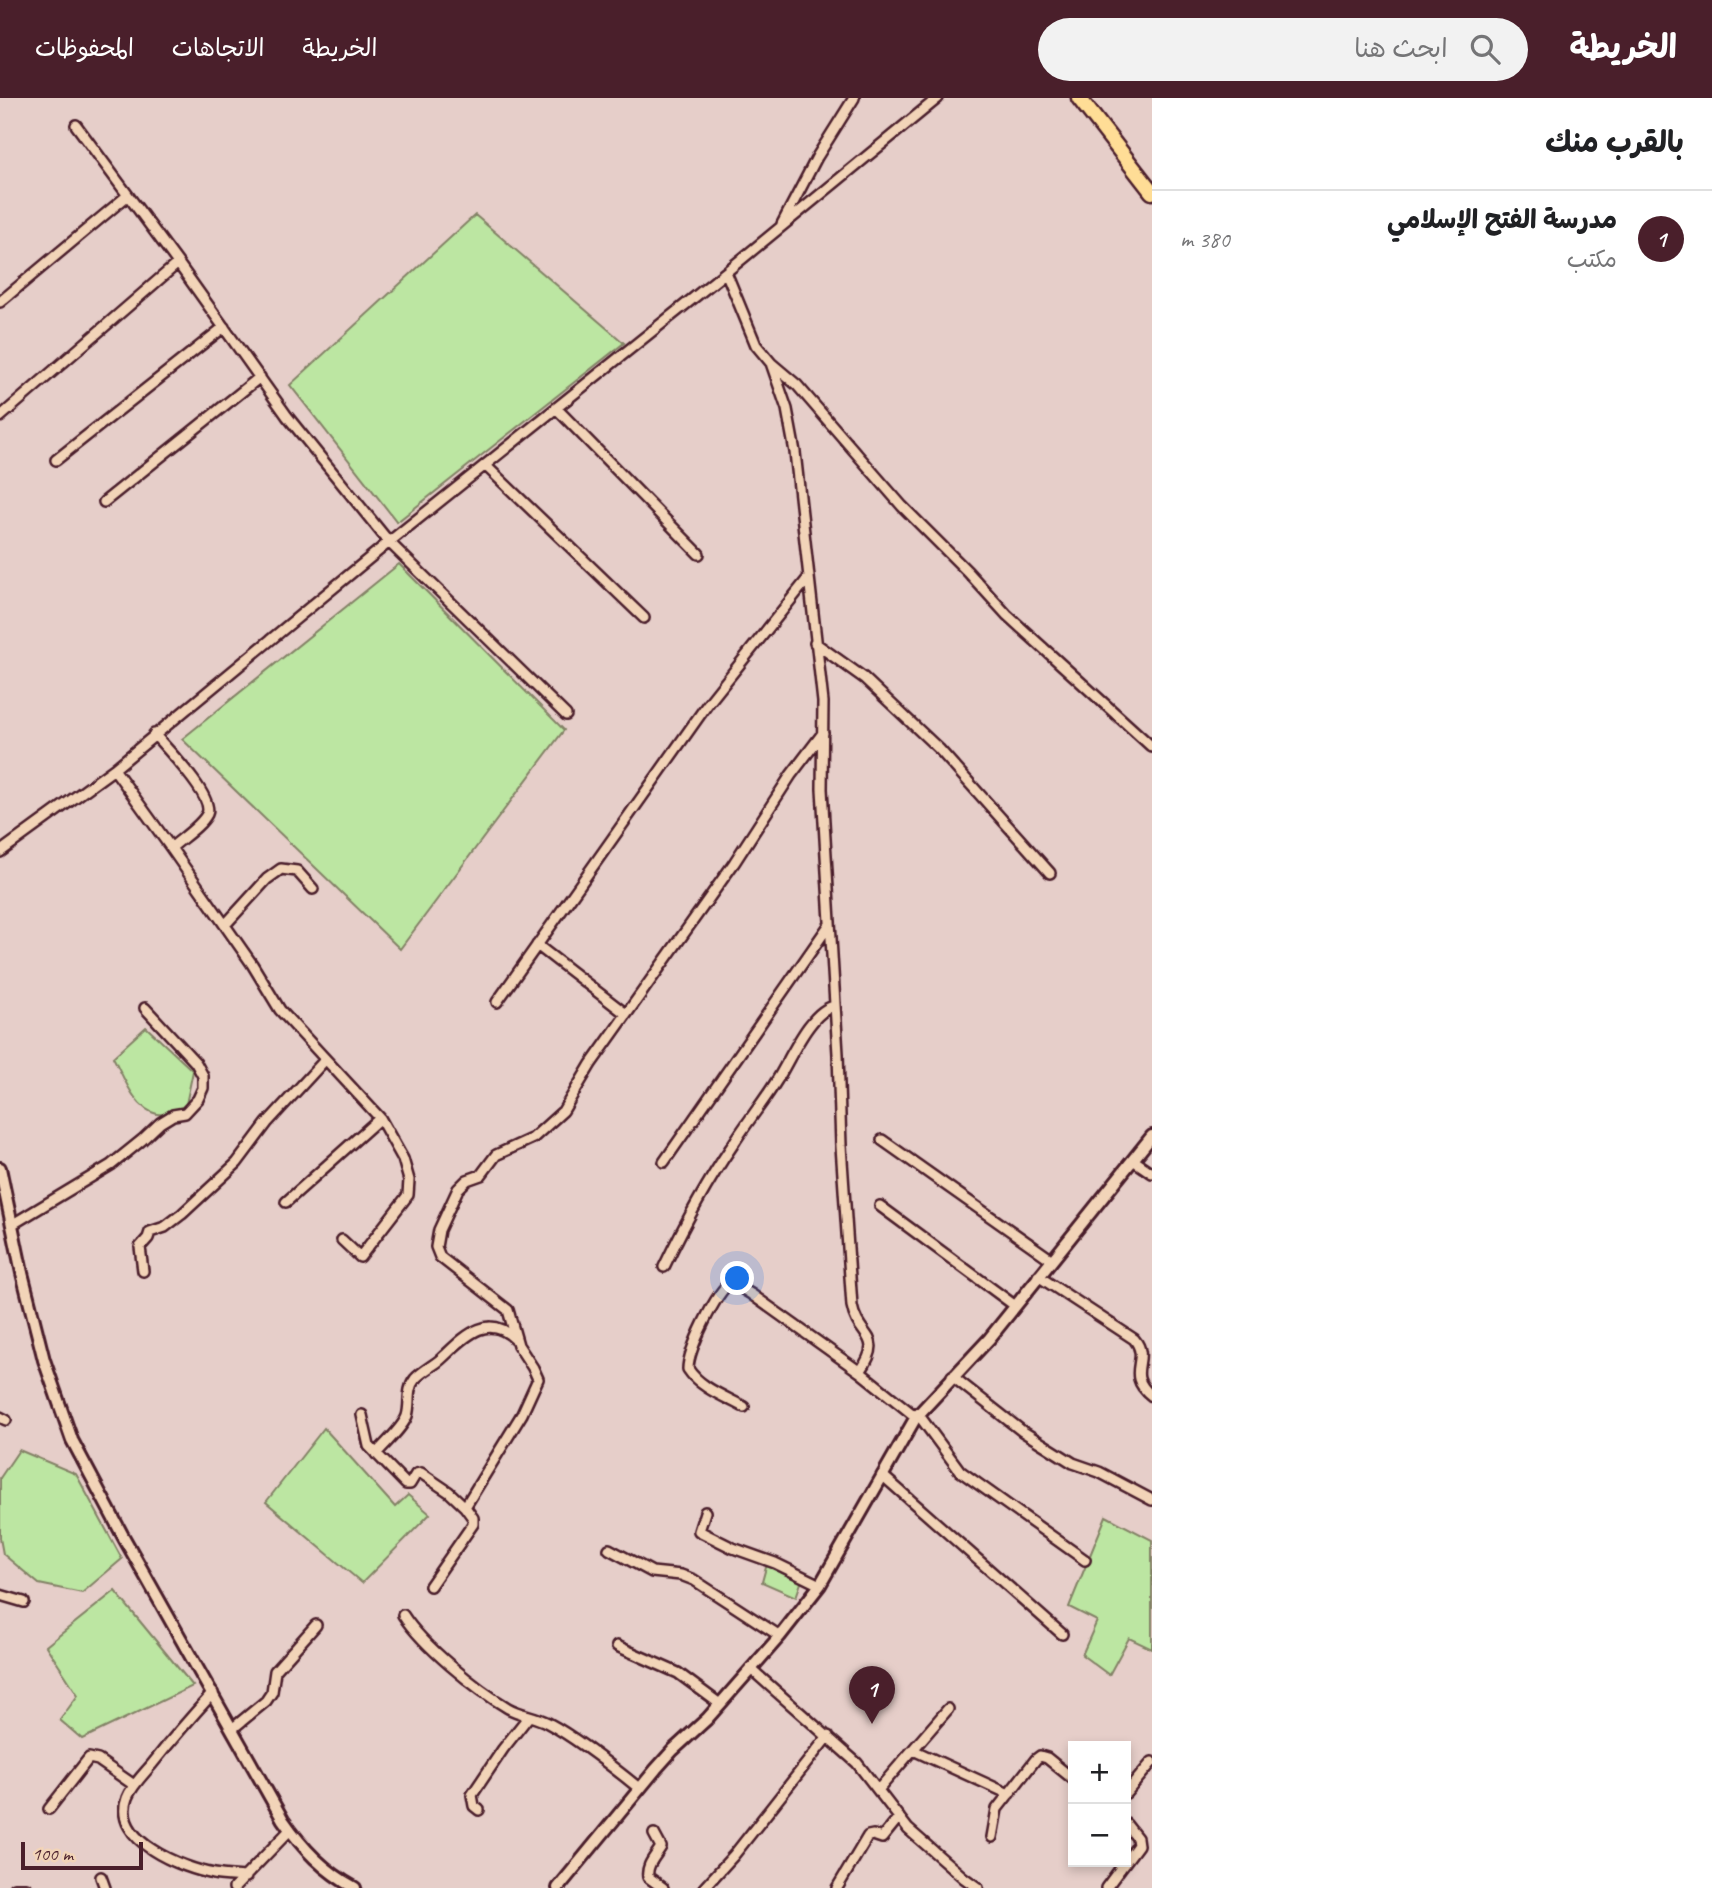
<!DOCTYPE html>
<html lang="ar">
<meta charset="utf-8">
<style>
body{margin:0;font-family:Caveat,"Playpen Sans Arabic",sans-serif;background:#f2f2f2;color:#202124;direction:rtl}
.controls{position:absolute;right:21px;bottom:21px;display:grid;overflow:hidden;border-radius:0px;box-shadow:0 4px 10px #0003}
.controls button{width:63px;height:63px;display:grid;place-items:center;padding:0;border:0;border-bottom:2px solid #e0e0e0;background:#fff;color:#202124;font:35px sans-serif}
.scale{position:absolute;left:21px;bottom:18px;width:122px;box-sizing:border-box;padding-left:7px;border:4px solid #4a1f2b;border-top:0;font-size:19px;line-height:24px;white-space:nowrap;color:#4a1f2b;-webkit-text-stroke:5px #f2d4b8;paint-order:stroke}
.you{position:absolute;left:738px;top:1181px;width:24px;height:24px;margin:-18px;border:5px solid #fff;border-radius:50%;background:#1a73e8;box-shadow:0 0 0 10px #1a73e833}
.badge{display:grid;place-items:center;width:46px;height:46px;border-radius:50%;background:#4a1f2b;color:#fff;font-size:23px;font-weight:700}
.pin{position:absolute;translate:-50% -58px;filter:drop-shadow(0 2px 4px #0008)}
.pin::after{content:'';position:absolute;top:37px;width:24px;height:21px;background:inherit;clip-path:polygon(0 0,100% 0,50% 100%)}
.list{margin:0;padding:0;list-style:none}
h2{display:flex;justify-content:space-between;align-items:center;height:91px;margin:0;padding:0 28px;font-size:30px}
h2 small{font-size:23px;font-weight:400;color:#757577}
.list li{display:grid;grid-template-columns:46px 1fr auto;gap:21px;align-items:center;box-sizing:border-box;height:98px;padding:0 28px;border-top:2px solid #e0e0e0}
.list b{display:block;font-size:26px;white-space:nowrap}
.list p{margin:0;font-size:23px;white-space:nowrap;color:#757577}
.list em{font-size:23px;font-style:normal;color:#757577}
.icon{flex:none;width:38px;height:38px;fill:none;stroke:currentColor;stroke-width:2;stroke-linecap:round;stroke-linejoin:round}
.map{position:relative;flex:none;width:1152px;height:1790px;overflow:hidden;direction:ltr}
header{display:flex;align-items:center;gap:42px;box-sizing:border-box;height:98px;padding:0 35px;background:#4a1f2b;color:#fff}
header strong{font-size:33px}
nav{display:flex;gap:38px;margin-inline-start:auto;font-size:24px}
.search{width:490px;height:63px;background:#f2f2f2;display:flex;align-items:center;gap:18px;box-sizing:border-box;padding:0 24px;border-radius:38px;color:#757577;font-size:26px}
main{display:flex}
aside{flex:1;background:#fff}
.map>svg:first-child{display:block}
.green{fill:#bce6a2;stroke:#838266;stroke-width:2}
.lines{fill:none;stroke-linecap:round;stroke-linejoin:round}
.minor-casing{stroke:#4a1f2b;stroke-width:14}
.tertiary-casing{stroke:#4a1f2b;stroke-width:16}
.trunk-casing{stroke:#4a1f2b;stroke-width:19}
.minor{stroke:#f2d4b8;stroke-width:9}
.tertiary{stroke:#f2d4b8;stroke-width:10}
.trunk{stroke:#ffdd96;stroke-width:14}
</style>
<header>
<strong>الخريطة</strong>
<div class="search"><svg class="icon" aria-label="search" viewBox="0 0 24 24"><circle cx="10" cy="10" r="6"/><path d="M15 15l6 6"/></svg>ابحث هنا</div>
<nav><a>الخريطة</a><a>الاتجاهات</a><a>المحفوظات</a></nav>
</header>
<main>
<aside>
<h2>بالقرب منك<small></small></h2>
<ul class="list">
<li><span class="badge">1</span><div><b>مدرسة الفتح الإسلامي</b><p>مكتب</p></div><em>380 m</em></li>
</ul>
</aside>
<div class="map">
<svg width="1152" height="1790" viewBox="0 0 1152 1790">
<rect width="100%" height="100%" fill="#e6cec9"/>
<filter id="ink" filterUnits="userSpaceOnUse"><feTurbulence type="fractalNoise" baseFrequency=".0143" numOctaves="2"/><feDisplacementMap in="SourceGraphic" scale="14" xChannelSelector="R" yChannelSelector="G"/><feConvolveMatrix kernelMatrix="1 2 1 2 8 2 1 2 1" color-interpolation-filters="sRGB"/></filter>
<g filter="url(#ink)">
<path class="green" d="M475,117L624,245L397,424L290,287Z
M399,466L564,632L400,851L182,641Z
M146,929L193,973L185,1011C176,1013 165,1018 157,1016C134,1011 123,977 113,959Z
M324,1330L395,1409L408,1397L430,1416L362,1485L266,1404Z
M19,1352L76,1376L122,1461L82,1495L39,1486L3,1456L0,1440V1380Z
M1106,1418L1152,1442V1551L1129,1540L1109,1577L1082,1557L1097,1523L1069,1509Z
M768,1462L803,1479L796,1499L762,1484Z
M115,1493L193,1588L82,1641L60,1622L78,1597L46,1548Z"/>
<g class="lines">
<defs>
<path id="minor" d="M76,27L178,165L287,318L389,444L566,617
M782,126L817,59L854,0
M726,174L756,247L771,265L797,287L902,408L968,474L1007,517L1152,649
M0,204L127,98
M771,265L787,311L795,354L823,604L822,691L838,956L841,1048L852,1208C858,1241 886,1236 860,1274L916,1319
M556,310L699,456
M0,319L178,165
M56,362L224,229
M485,367L644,520
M104,404L260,279
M815,545L864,580L939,651L1050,775
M154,636C165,649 215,699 207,716C201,728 182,740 171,750
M114,671L171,750L252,866L280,912L380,1020L403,1061L409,1082L408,1097L360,1159L342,1142
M0,754L114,671L389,444L726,174L938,0
M225,827L267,781L281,771L297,773L313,791
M537,847L626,916
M497,904L707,607L809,479
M882,1042L1052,1162
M1133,1062L1152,1075
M664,1064L830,826
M286,1104L380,1020
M880,1108L1014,1207
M13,1126L111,1067L142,1042L160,1025L173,1017L185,1015L198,1001L203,990V978L196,965L145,910
M664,1169C684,1127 706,1086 732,1048C746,1025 763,1005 777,982C790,962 810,912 835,908
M143,1173L140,1149L148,1140L150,1134L165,1129L182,1116L237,1065L267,1025L325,962
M1038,1178L1134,1241C1152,1262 1123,1275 1152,1298
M952,1278L1022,1333L1073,1365L1099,1374L1152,1402
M744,1309C726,1299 700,1290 688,1271C688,1252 716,1194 731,1184L751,1196L860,1274
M918,1316L960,1373L1085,1462
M362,1317L369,1348L406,1386H410L416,1376L421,1375L449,1394L465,1409
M0,1319L6,1322
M376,1356C385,1345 402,1331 407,1318C411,1305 406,1292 415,1281C422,1273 433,1268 441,1261C461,1243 486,1212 515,1241
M882,1377L1062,1536
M705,1414L699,1433L733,1450L775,1465L820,1487
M609,1451L652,1474L681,1477L694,1482L780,1538
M430,1488L473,1426V1420L465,1409L522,1316L538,1281L533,1270L518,1247L508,1212L440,1159L436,1149L439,1132L458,1091L467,1082L481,1077L496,1057L533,1040L563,1013L591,966L734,765L791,677L823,635
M0,1497L24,1504
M403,1517C423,1548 476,1591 508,1610C520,1617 535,1618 548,1625C578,1641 613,1669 640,1691
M617,1548L678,1575L720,1606
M751,1571L857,1665L908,1731L964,1780L978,1790
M213,1595C192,1618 172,1641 153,1665C144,1676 132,1687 127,1700C111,1743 182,1770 214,1776C224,1778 236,1778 246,1779
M232,1631L266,1603L272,1594L275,1573L316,1527
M913,1652L1009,1696
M878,1692L948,1611
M1126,1695L1152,1664
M49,1711L89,1660L98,1662L134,1687
M479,1712L474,1708L472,1697L503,1651L529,1618
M654,1736L661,1749C655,1759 646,1767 648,1779L663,1790
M992,1739L997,1711L1036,1661L1040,1658L1047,1660L1073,1681
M101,1779L105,1790
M14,1790H26
M234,1790L290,1732
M704,1790L734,1757L828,1638
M837,1790L868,1738L873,1737L882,1740L899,1719
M1106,1790L1138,1747L1137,1740L1126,1726"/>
<path id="tertiary" d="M0,1070L22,1175L44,1262L72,1342L124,1440L283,1722C303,1751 324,1773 355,1790
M558,1790L656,1671L673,1652L707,1621L780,1538L820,1487L916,1319L989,1241L1152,1038"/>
<path id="trunk" d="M1079,0L1152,94"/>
</defs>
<use href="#minor" class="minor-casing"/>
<use href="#tertiary" class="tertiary-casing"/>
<use href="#trunk" class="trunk-casing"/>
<use href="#minor" class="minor"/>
<use href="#tertiary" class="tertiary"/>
<use href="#trunk" class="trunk"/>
</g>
</g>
</svg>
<div class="controls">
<button>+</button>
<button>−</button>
</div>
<div class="scale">100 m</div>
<div class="you"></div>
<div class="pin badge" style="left:872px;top:1626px">1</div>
</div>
</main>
